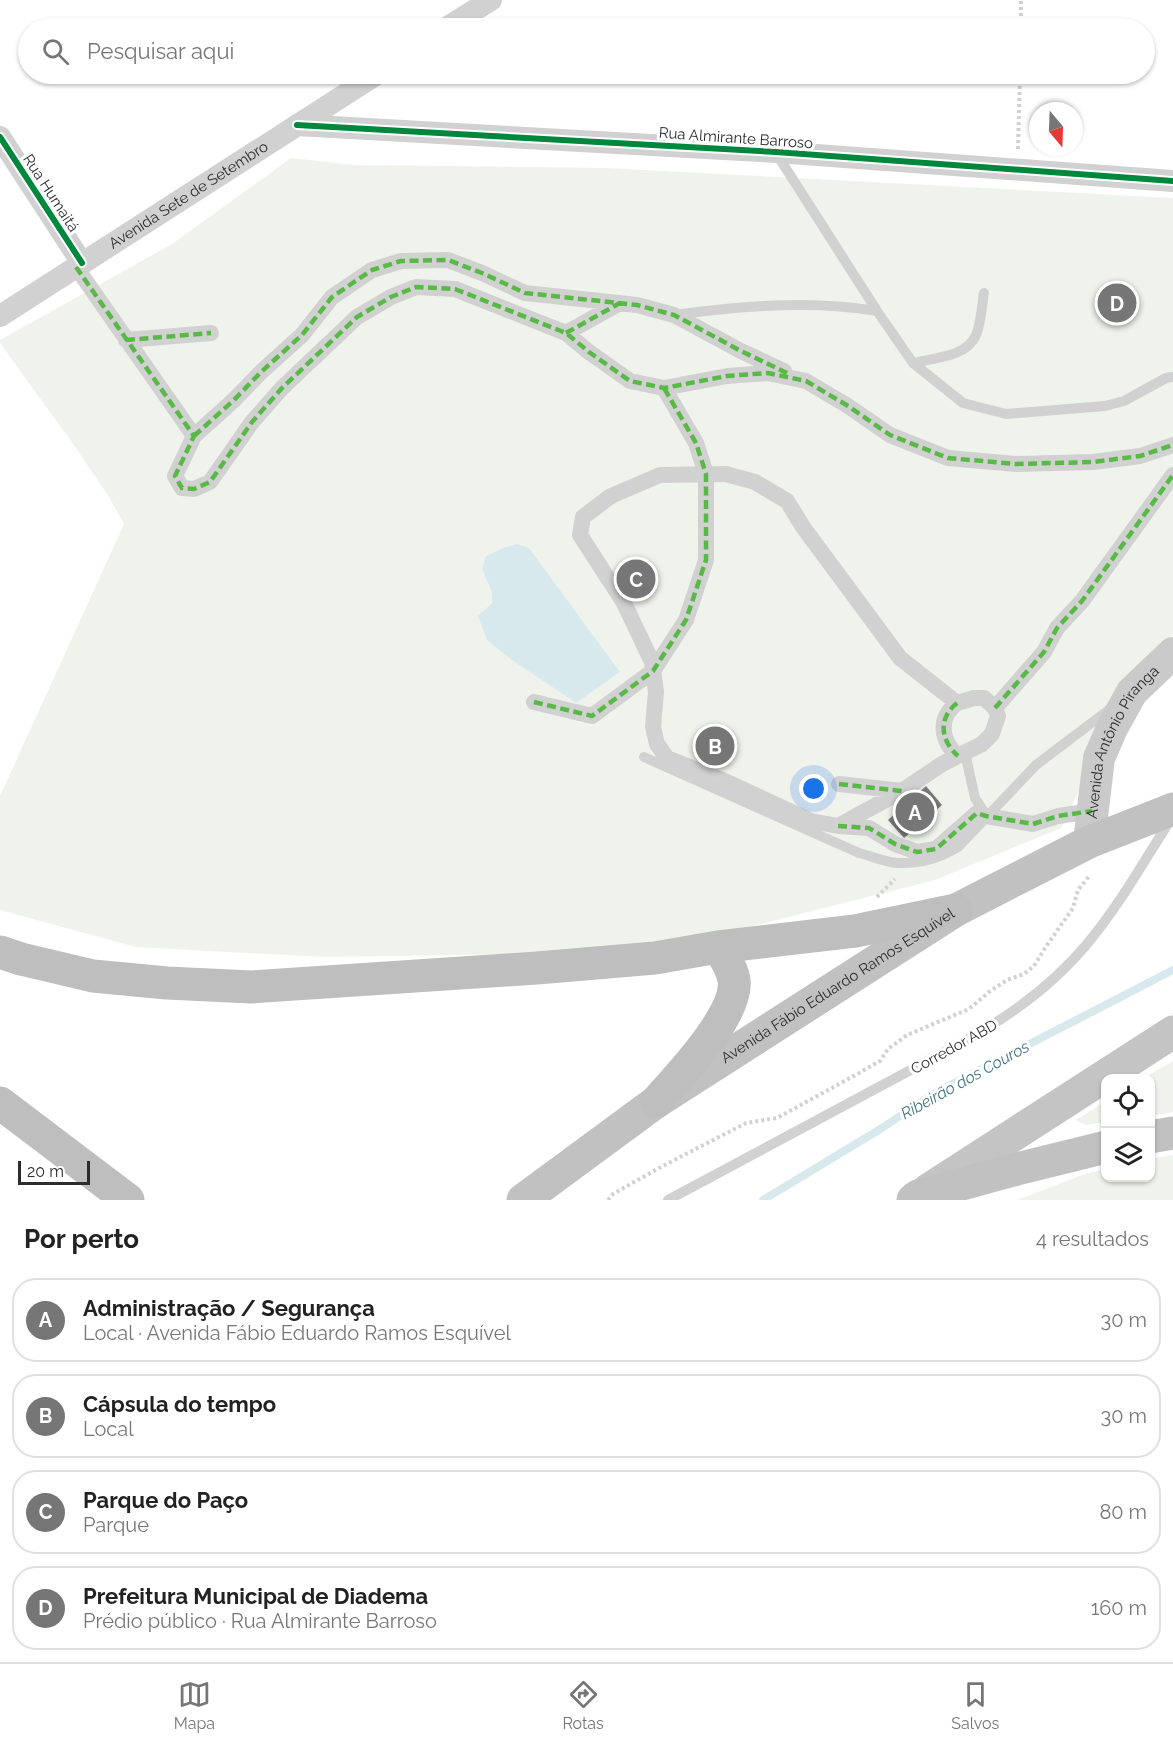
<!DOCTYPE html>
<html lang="pt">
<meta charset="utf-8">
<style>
body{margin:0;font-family:Raleway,sans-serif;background:#f2f2f2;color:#222}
.controls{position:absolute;right:18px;bottom:18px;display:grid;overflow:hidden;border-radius:12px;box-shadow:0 2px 4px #0004}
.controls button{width:54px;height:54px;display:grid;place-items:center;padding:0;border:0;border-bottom:2px solid #e0e0e0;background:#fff;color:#222;font:30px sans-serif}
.compass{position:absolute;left:1029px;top:102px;width:54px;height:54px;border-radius:50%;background:#fff;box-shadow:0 2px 4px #0004;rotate:161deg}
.scale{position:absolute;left:18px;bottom:15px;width:72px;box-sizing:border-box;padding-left:6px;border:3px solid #2c2c2c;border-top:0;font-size:16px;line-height:21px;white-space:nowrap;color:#2c2c2c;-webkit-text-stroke:4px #fff;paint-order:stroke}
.you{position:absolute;left:814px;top:789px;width:21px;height:21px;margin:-15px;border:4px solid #fff;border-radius:50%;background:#1a73e8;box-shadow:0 0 0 9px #1a73e833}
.badge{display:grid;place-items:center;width:39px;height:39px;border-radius:50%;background:#767676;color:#fff;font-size:20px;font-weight:700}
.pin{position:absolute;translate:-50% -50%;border:3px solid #fff;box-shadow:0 2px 6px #0006}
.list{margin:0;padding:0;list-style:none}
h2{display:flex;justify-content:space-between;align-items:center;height:78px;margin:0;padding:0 24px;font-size:26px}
h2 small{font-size:20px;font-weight:400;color:#767676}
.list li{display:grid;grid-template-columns:39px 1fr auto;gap:18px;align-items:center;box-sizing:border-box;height:84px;margin:0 12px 12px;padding:0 12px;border:2px solid #e0e0e0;border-radius:24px}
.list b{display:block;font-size:22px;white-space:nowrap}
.list p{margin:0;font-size:20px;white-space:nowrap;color:#767676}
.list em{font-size:20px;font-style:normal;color:#767676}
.icon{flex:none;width:33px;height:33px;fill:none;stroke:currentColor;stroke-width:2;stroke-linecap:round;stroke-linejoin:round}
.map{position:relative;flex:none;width:1173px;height:1200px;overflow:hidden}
.search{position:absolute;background:#fff;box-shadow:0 2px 4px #0004;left:18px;right:18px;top:18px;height:66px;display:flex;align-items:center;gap:15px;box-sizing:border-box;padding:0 21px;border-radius:33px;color:#767676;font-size:22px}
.sheet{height:462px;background:#fff}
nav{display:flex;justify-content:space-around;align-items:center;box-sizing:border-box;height:84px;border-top:2px solid #e0e0e0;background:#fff;font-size:16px;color:#767676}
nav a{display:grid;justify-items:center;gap:3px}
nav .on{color:#767676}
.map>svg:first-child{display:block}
.green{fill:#f0f3eb}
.water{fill:#d8e9ee}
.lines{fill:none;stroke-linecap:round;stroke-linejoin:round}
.stream{stroke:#d8e9ee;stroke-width:8}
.building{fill:#7d7d7d}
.path{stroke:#d1d1d1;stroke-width:4;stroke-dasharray:3 3;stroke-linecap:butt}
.service{stroke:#d1d1d1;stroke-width:10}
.pedestrian{stroke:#d1d1d1;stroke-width:16}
.minor{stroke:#d1d1d1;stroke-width:22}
.secondary{stroke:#cacaca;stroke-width:32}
.primary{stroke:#c4c4c4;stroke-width:33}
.trunk{stroke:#c1c1c1;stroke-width:33}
.motorway{stroke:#bebebe;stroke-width:33}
.quiet{stroke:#58b947;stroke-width:4.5;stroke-dasharray:9 4.5;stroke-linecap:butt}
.cycleway-casing{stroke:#fff;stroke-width:10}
.cycleway{stroke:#00873e;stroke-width:6}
.labels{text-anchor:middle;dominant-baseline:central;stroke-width:6;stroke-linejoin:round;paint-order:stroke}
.street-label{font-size:15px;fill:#2c2c2c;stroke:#fff}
.water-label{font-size:16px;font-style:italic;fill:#427586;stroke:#fff}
</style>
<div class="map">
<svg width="1173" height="1200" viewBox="0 0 1173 1200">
<rect width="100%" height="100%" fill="#fff"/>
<path class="green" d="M291,158L354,165L606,168L1173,198V634L1131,684L1061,828L935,880L650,952L324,957L136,947L0,910V796L124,524L109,497L71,441L0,343V340L172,244Z
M1173,1061V1112L1151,1116L1150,1078H1144Z
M1105,1102V1122L1085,1125L1076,1120Z
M1173,1155V1200H1017L1082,1175L1105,1169L1106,1178H1150L1151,1159Z"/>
<path class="water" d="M517,544L529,548L620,672L576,703L512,660L487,640L478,616L492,603V592L482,569L486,556L503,548Z"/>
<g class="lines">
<path class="stream" d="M763,1200L882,1128L933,1094L1173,970"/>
</g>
<path class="building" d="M926,786L942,805L904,838L888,820Z"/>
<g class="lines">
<path class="path" d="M1021,28V0
M1018,149L1020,74
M877,897L895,879
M608,1200L613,1194L659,1168L746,1123L777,1118L850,1078L880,1061L888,1049L907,1035L969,1009L989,992L1007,980L1024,974L1034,966L1045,948L1073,908L1078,890L1090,875"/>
<path class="service" d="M776,153L877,311L913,363L963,403L1006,414L1105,406L1124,401L1166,378L1173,377
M674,315C741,306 810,300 877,311
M913,363C934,358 967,357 976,335C981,324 982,304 984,293
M965,753L975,798L986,815
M644,757L859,853C871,856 885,862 897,863C918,864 940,858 958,847L1036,765L1110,709
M668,1200L961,1043C1009,1017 1052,986 1087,944C1119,906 1144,861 1171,819"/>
<path class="pedestrian" d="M76,267L194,436L175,476L182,488L194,489L210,482L252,422L282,388L357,317L391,297L416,287L455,289L566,333L589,352L630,381L664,388L727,376L768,373L806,381L848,406L890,435L948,458L1016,464L1093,462L1140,456L1173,445
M566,333L620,303
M126,340L211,333
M194,436L234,400L261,372L302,335L332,297L372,270L401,261L448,260L482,273L525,293L637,305L674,315L741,351L784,371
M726,474L755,482L787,501L803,527L900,658L957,703L974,698H984L995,708L998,716L992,734L982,744L942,764L902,791L838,826L811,821L727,782L667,758L657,744L653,727L656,692L652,662L624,603L580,535L583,517L611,496L660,475Z
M534,702L592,716L653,671L686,620L706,560V474L696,443L664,388
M957,703C938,718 940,740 958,756
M995,708L1044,652L1057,628L1082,601L1173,475
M839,784L902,791
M839,826L869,828L895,844L917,852L936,849L977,813L986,816L1033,824L1058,816L1092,811"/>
<g class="minor">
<path d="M446,28L491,0"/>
<path d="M297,125L776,152L1173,181"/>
<path d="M0,137L82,263"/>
<path id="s1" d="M0,316L377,74"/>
</g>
<path class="secondary" id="s2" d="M1089,842L1099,758L1112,728L1132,692L1173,653"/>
<path class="primary" d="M928,1190L1173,1032"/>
<g class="trunk">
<path d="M1150,1137L1173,1133"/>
<path id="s3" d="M523,1200L656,1102L956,910L1089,842L1173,809"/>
<path d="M913,1200L918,1196L1017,1169L1106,1147"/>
</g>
<path class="motorway" d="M0,952L21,959L93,976L167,983L251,987L537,968L655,958L718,947L855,931L956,910
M656,1102C678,1077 739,1014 734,980C732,968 725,957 718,947
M0,1103L128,1200"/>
<path class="quiet" d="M76,267L194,436L175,476L182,488L194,489L210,482L252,422L282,388L357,317L391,297L416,287L455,289L566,333L589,352L630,381L664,388L727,376L768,373L806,381L848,406L890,435L948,458L1016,464L1093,462L1140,456L1173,445
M566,333L620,303
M126,340L211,333
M194,436L234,400L261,372L302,335L332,297L372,270L401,261L448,260L482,273L525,293L637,305L674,315L741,351L787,373
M534,702L592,716L653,671L686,620L706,560V474L696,443L664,388
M957,703C938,718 940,740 958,756
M995,708L1044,652L1057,628L1082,601L1173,475
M839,784L902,791
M838,826L869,828L895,844L917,852L936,849L977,813L986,816L1033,824L1058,816L1092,811"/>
<defs>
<path id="cycleway" d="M297,125L776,152L1173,181
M0,137L82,263"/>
</defs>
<use href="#cycleway" class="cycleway-casing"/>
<use href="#cycleway" class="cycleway"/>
</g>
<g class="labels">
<g class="street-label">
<text transform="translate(736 138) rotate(4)">Rua Almirante Barroso</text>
<text transform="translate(51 193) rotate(57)">Rua Humaitá</text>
<text stroke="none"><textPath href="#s1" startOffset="224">Avenida Sete de Setembro</textPath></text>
<text stroke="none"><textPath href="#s2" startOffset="108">Avenida Antônio Piranga</textPath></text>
<text stroke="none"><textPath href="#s3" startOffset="381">Avenida Fábio Eduardo Ramos Esquível</textPath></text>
<text transform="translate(954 1047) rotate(-29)">Corredor ABD</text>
</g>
<g class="water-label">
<text transform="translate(965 1080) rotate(-29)">Ribeirão dos Couros</text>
</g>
</g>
</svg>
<div class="controls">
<button><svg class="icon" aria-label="locate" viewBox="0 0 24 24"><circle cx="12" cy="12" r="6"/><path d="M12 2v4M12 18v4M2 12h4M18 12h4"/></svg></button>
<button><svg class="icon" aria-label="layers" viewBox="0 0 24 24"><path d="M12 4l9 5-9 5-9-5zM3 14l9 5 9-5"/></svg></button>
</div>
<svg class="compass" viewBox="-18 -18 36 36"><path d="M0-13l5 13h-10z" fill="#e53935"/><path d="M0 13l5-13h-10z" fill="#767676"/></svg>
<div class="scale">20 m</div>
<div class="you"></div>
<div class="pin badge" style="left:915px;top:812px">A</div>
<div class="pin badge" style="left:715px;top:746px">B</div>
<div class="pin badge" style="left:636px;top:579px">C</div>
<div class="pin badge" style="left:1117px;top:303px">D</div>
<div class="search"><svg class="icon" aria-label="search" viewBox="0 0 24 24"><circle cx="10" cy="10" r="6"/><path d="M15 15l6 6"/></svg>Pesquisar aqui</div>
</div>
<section class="sheet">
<h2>Por perto<small>4 resultados</small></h2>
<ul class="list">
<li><span class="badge">A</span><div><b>Administração / Segurança</b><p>Local · Avenida Fábio Eduardo Ramos Esquível</p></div><em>30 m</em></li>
<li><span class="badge">B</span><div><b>Cápsula do tempo</b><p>Local</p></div><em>30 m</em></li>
<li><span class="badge">C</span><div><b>Parque do Paço</b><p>Parque</p></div><em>80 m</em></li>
<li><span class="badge">D</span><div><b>Prefeitura Municipal de Diadema</b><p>Prédio público · Rua Almirante Barroso</p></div><em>160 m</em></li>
</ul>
</section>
<nav>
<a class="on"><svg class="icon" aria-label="map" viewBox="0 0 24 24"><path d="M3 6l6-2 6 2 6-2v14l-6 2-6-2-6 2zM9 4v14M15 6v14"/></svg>Mapa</a>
<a><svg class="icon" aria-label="directions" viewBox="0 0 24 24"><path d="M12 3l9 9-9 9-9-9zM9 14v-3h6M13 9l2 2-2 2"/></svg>Rotas</a>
<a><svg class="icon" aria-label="saved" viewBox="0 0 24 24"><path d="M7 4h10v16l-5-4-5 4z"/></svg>Salvos</a>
</nav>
